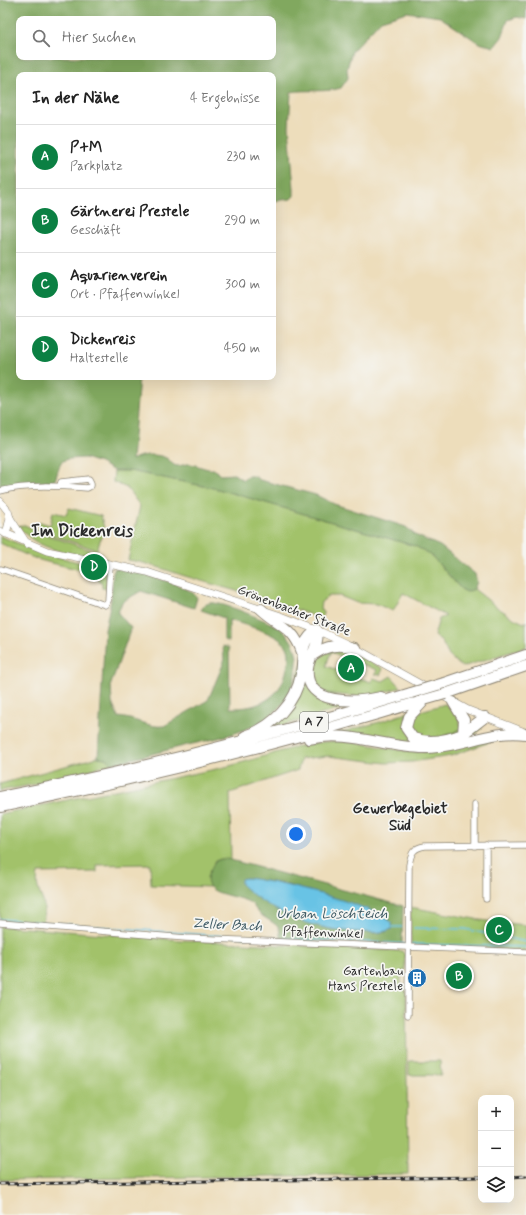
<!DOCTYPE html>
<html lang="de">
<meta charset="utf-8">
<style>
body{margin:0;font-family:Mynerve,sans-serif;background:#f2f2f2;color:#222}
.controls{position:absolute;right:12px;bottom:12px;display:grid;overflow:hidden;border-radius:8px;box-shadow:0 4px 16px #0002}
.controls button{width:36px;height:36px;display:grid;place-items:center;padding:0;border:0;border-bottom:1px solid #e0e0e0;background:#fff;color:#222;font:20px sans-serif}
.you{position:absolute;left:296px;top:834px;width:14px;height:14px;margin:-10px;border:3px solid #fff;border-radius:50%;background:#1a73e8;box-shadow:0 0 0 6px #1a73e833}
.badge{display:grid;place-items:center;width:26px;height:26px;border-radius:50%;background:#0b8043;color:#fff;font-size:13px;font-weight:700}
.pin{position:absolute;translate:-50% -50%;border:2px solid #fff;box-shadow:0 1px 4px #0006}
.list{margin:0;padding:0;list-style:none}
h2{display:flex;justify-content:space-between;align-items:center;height:52px;margin:0;padding:0 16px;font-size:17px}
h2 small{font-size:13px;font-weight:400;color:#767676}
.list li{display:grid;grid-template-columns:26px 1fr auto;gap:12px;align-items:center;box-sizing:border-box;height:64px;padding:0 16px;border-top:1px solid #e0e0e0}
.list b{display:block;font-size:15px;white-space:nowrap}
.list p{margin:0;font-size:13px;white-space:nowrap;color:#767676}
.list em{font-size:13px;font-style:normal;color:#767676}
.icon{flex:none;width:22px;height:22px;fill:none;stroke:currentColor;stroke-width:2;stroke-linecap:round;stroke-linejoin:round}
.map{position:relative;flex:none;width:526px;height:1215px;overflow:hidden}
.search{position:absolute;background:#fff;box-shadow:0 4px 16px #0002;left:16px;top:16px;width:260px;height:44px;display:flex;align-items:center;gap:10px;box-sizing:border-box;padding:0 14px;border-radius:8px;color:#767676;font-size:15px}
.panel{position:absolute;background:#fff;box-shadow:0 4px 16px #0002;left:16px;top:72px;width:260px;height:308px;border-radius:8px}
.map>svg:first-child{display:block}
.green{fill:#a2c26b;stroke:#66764b}
.forest{fill:#81a85f;stroke:#566a45;fill-rule:evenodd}
.water{fill:#67c3e5;stroke:#497788}
.lines{fill:none;stroke-linecap:round;stroke-linejoin:round}
.stream{stroke:#67c3e5;stroke-width:1.5}
.minor-casing{stroke:#8c8473;stroke-width:7}
.tertiary-casing{stroke:#8c8473;stroke-width:8}
.secondary-casing{stroke:#8c8473;stroke-width:8}
.motorway-casing{stroke:#8c8473;stroke-width:12}
.minor{stroke:#fff;stroke-width:5.5}
.tertiary{stroke:#fff;stroke-width:7}
.secondary{stroke:#fff;stroke-width:7}
.motorway{stroke:#fff;stroke-width:10}
.rail-casing{stroke:#2b2b2b;stroke-width:3}
.rail{stroke:#f6f6f2;stroke-width:1.5;stroke-dasharray:4.5;stroke-linecap:butt}
.motorway-bridge-casing{stroke:#8c8473;stroke-width:12;stroke-linecap:butt}
.motorway-bridge{stroke:#fff;stroke-width:10}
.labels{text-anchor:middle;dominant-baseline:central;stroke-width:3.5;stroke-linejoin:round;paint-order:stroke}
.shield{fill:#f6f6f2;stroke:#686867;stroke-width:1}
.shield-label{font-size:12px;font-weight:bold;fill:#2b2b2b}
.street-label{font-size:13px;fill:#2b2b2b;stroke:#f6f6f2}
.poi-label{font-size:13px;fill:#2b2b2b;stroke:#f6f6f2;text-anchor:end}
.water-label{font-size:14px;font-style:italic;fill:#3d5963;stroke:#f6f6f2}
.quarter-label{font-size:15px;font-weight:bold;fill:#2b2b2b;stroke:#f6f6f2}
.district-label{font-size:17px;font-weight:bold;fill:#2b2b2b;stroke:#f6f6f2}
</style>
<div class="map">
<svg width="526" height="1215" viewBox="0 0 526 1215">
<rect width="100%" height="100%" fill="#f6f6f2"/>
<filter id="ink" filterUnits="userSpaceOnUse"><feTurbulence type="fractalNoise" baseFrequency=".025" numOctaves="2"/><feDisplacementMap in="SourceGraphic" scale="8" xChannelSelector="R" yChannelSelector="G"/><feConvolveMatrix kernelMatrix="1 2 1 2 8 2 1 2 1" color-interpolation-filters="sRGB"/></filter>
<filter id="wash" filterUnits="userSpaceOnUse"><feTurbulence type="fractalNoise" baseFrequency=".012" numOctaves="4" result="noise"/><feDisplacementMap in="SourceGraphic" scale="16" xChannelSelector="R" yChannelSelector="G"/><feGaussianBlur stdDeviation="0.9" result="paint"/><feColorMatrix in="noise" values="0 0 0 0 0 0 0 0 0 0 0 0 0 0 0 0 0 1.4 0 .05"/><feComposite in="paint" operator="in"/></filter>
<g filter="url(#wash)">
<rect width="100%" height="100%" fill="#edddbb"/>
<path class="green" d="M114,471H130L218,489L415,546L430,554L461,589L467,592L474,589L498,608L515,619L524,623L526,621V647L462,667L449,656L441,640L434,636L439,619L446,616L403,593L393,611L376,604L357,603L340,596H329L321,602L320,608L324,612L320,619C280,601 237,592 195,579C173,573 151,563 128,560L140,506L127,488L113,482Z
M69,508L101,516L104,528L97,550L37,530L40,522L50,525L53,512L66,515Z
M25,525L38,532L102,554V556L99,559C70,553 37,551 18,526Z
M0,536L36,551L89,565V568H106L107,589L102,588V583L97,579L96,575C80,569 64,566 47,562C31,558 15,550 0,543Z
M312,637L309,687L358,704L267,730L284,714Z
M345,650L380,667L383,669L380,675L375,674L377,670L331,652L326,666L371,682L373,678L383,681L391,676L401,687C369,698 355,698 322,692L311,676L313,661L324,651Z
M445,704L457,713L461,727C452,739 435,737 421,738L410,730L411,717L417,712Z
M409,712L405,718L421,744L482,722V727L475,735L433,745L330,735L380,722Z
M500,735H510L526,738V740L509,737L495,740L451,756L412,762L386,763L328,756L301,759L298,770L230,793L231,860L221,859L215,861L207,877L210,887L151,885L150,864L97,865V872L38,873C36,885 38,890 43,901C45,907 43,918 43,924L0,921V814C72,799 144,784 216,769C250,762 282,749 316,743C354,736 386,752 424,752C451,752 474,742 500,735Z
M98,757L106,758L111,764L41,783L0,791V784Z
M410,907L492,922L526,925V951L411,945Z
M0,926L180,940L402,951L405,955V971H401V985H406L408,1174L0,1180Z
M409,1061H440L441,1075H409Z"/>
<path class="forest" d="M0,0H526V19L517,17L508,20L502,37L494,47L479,43L440,17L407,12L381,20L352,51L347,69L348,78L341,88C325,93 308,89 291,92L289,127L294,189V196L291,199L273,201V75H19V377H139L132,460C140,454 159,453 168,459C170,460 171,464 174,465C179,468 185,463 190,464C199,465 205,470 214,469L220,475L234,474L243,480L248,476H254L260,480L316,495L334,504L406,527L415,535L440,546L475,574L477,582L474,589L467,592L461,589L430,554L415,546L218,489L130,471H114L100,463L85,458L68,459L61,462L55,480L51,482L0,486ZM19,19H273V57H19Z
M115,568C130,571 192,584 197,598L194,608L141,591L122,602L118,613L131,628L111,684L112,703L118,717C135,718 149,728 164,726L208,700L224,662L223,646L229,648L230,708C259,709 281,698 287,668C289,662 290,653 287,647C279,633 244,625 229,620V642L224,640V618L201,610C204,606 205,604 210,603C220,601 259,618 270,623C286,629 298,645 297,663C293,724 237,734 188,745C163,751 137,758 111,764L106,758L98,757L105,630L111,600L113,573Z
M221,859H227L403,906L402,943L400,944L281,940L279,928C273,921 265,919 259,913C255,910 254,904 249,902C228,892 190,896 216,861ZM246,878L284,884L354,905L383,915L392,924V928L385,932L376,933L331,929L241,879Z"/>
<path class="water" d="M246,878C274,881 376,904 392,924V929C381,934 371,932 359,932C350,931 340,931 331,929C299,923 264,907 241,884V879Z"/>
<g class="lines">
<path class="stream" d="M0,919L207,935L406,944
M392,927H402
M414,928L465,929L526,942
M410,944L526,947"/>
</g>
</g>
<g filter="url(#ink)">
<g class="lines">
<defs>
<path id="minor" d="M0,491C28,484 59,486 87,488L91,486V483L89,479L61,482L60,486
M1,569L105,605L108,601L110,564
M486,845V899
M475,846V804
M0,923L186,938L526,952
M408,1015L409,865C411,853 413,848 425,846L526,845"/>
<path id="tertiary" d="M0,501L8,511L10,518L27,544"/>
<path id="secondary" d="M0,531L47,551L147,572L281,616L317,630L355,648L429,689
M6,534L10,518
M439,694L468,710L522,731"/>
<path id="motorway" d="M261,609C278,625 293,626 302,652
M313,655C327,645 338,644 355,648
M444,683L526,655
M445,694L526,666
M423,702L409,717L406,728L413,738C429,744 448,740 463,734L464,720L453,702
M463,734L485,717
M245,736C273,727 296,703 301,674C304,656 299,642 317,630C320,644 310,655 308,668C303,707 358,702 381,697
M309,739C349,729 388,749 427,748C462,747 492,729 526,734
M0,797C139,770 276,734 411,693
M0,807C143,778 284,743 424,700"/>
</defs>
<use href="#minor" class="minor-casing"/>
<use href="#tertiary" class="tertiary-casing"/>
<use href="#secondary" class="secondary-casing"/>
<use href="#motorway" class="motorway-casing"/>
<use href="#minor" class="minor"/>
<use href="#tertiary" class="tertiary"/>
<use href="#secondary" class="secondary"/>
<use href="#motorway" class="motorway"/>
<defs>
<path id="rail" d="M511,1177L526,1176
M0,1184L481,1177"/>
</defs>
<use href="#rail" class="rail-casing"/>
<use href="#rail" class="rail"/>
<defs>
<path id="motorway-bridge" d="M411,693L444,683
M424,700L445,694"/>
</defs>
<use href="#motorway-bridge" class="motorway-bridge-casing"/>
<use href="#motorway-bridge" class="motorway-bridge"/>
</g>
</g>
<defs>
<symbol id="building-disc" viewBox="-11 -11 22 22"><circle r="9.5" fill="#1f6fb2" stroke="#f6f6f2"/><path d="M-4-6H4V6H1V3H-1V6H-4ZM-2.5-4.3h1.7v1.8h-1.7ZM.8-4.3h1.7v1.8H.8ZM-2.5-1h1.7V.8h-1.7ZM.8-1h1.7V.8H.8Z" fill="#fff"/></symbol>
</defs>
<g fill-rule="evenodd">
<use href="#building-disc" x="406" y="967" width="22" height="22"/>
</g>
<g class="labels">
<rect class="shield" x="300" y="712" width="28" height="20" rx="3"/>
<g class="shield-label">
<text x="314" y="722">A 7</text>
</g>
<g class="street-label">
<text transform="translate(294 611) rotate(21)">Grönenbacher Straße</text>
<text transform="translate(323 933) rotate(2)">Pfaffenwinkel</text>
</g>
<g class="poi-label">
<text x="403" y="971">Gartenbau<tspan x="403" dy="15">Hans Prestele</tspan></text>
</g>
<g class="water-label">
<text x="332" y="914">Urban Löschteich</text>
<text transform="translate(227 925) rotate(3)">Zeller Bach</text>
</g>
<g class="quarter-label">
<text x="400" y="809">Gewerbegebiet<tspan x="400" dy="17">Süd</tspan></text>
</g>
<g class="district-label">
<text x="82" y="531">Im Dickenreis</text>
</g>
</g>
</svg>
<div class="controls">
<button>+</button>
<button>−</button>
<button><svg class="icon" aria-label="layers" viewBox="0 0 24 24"><path d="M12 4l9 5-9 5-9-5zM3 14l9 5 9-5"/></svg></button>
</div>
<div class="you"></div>
<div class="pin badge" style="left:351px;top:668px">A</div>
<div class="pin badge" style="left:459px;top:976px">B</div>
<div class="pin badge" style="left:499px;top:930px">C</div>
<div class="pin badge" style="left:94px;top:567px">D</div>
<div class="search"><svg class="icon" aria-label="search" viewBox="0 0 24 24"><circle cx="10" cy="10" r="6"/><path d="M15 15l6 6"/></svg>Hier suchen</div>
<section class="panel">
<h2>In der Nähe<small>4 Ergebnisse</small></h2>
<ul class="list">
<li><span class="badge">A</span><div><b>P+M</b><p>Parkplatz</p></div><em>230 m</em></li>
<li><span class="badge">B</span><div><b>Gärtnerei Prestele</b><p>Geschäft</p></div><em>290 m</em></li>
<li><span class="badge">C</span><div><b>Aquarienverein</b><p>Ort · Pfaffenwinkel</p></div><em>300 m</em></li>
<li><span class="badge">D</span><div><b>Dickenreis</b><p>Haltestelle</p></div><em>450 m</em></li>
</ul>
</section>
</div>
